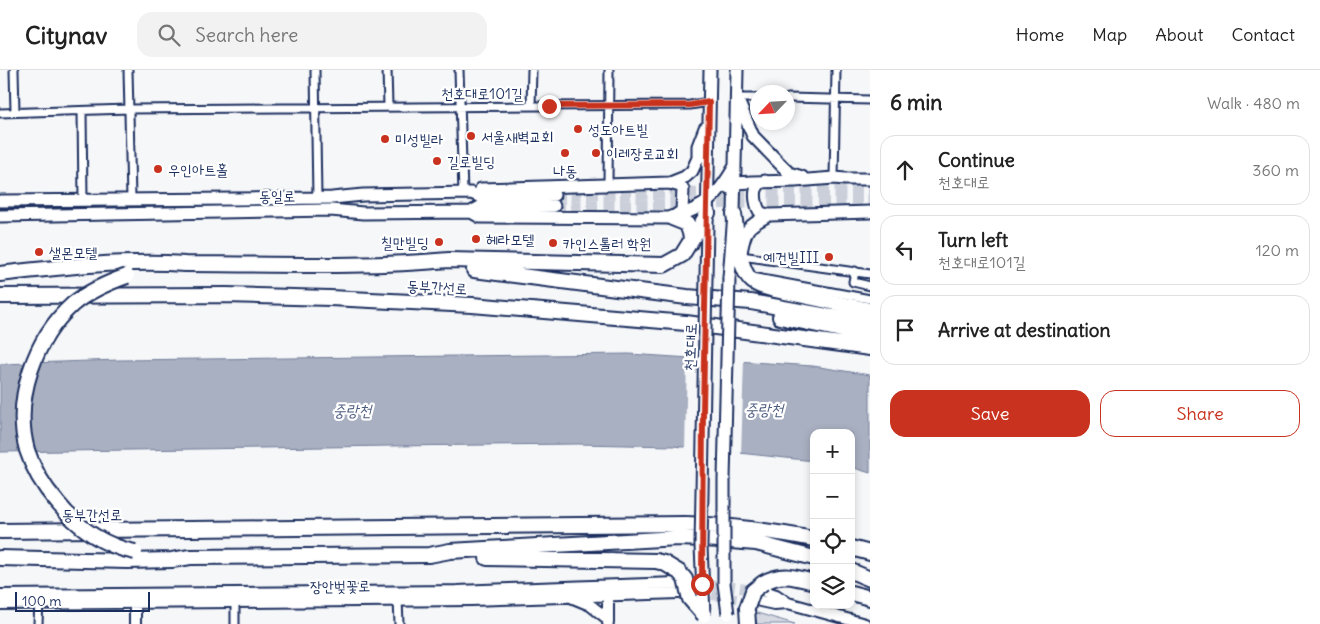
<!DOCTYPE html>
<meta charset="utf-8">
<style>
body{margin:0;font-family:Delius,"Poor Story",sans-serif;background:#f2f2f2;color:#222}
.controls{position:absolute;right:15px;bottom:15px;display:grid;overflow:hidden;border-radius:10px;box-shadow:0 2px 8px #0003}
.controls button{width:45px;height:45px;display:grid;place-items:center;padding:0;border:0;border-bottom:1px solid #e0e0e0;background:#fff;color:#222;font:25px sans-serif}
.compass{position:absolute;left:750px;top:15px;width:45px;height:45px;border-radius:50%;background:#fff;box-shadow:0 2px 8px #0003;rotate:245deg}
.scale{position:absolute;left:15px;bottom:12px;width:135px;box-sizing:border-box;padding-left:5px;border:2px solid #1b2f5e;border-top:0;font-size:14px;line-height:18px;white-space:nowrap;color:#1b2f5e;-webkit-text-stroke:4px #fff;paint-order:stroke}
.stop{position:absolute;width:15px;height:15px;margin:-11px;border:4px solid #c8321e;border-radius:50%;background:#fff}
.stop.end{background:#c8321e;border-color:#fff;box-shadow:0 1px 5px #0008}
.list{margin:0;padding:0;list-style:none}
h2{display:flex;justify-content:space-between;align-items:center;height:65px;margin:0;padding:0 20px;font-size:21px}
h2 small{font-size:16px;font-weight:400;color:#767676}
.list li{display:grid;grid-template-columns:32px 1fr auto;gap:15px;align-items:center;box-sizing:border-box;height:70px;margin:0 10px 10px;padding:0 10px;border:1px solid #e0e0e0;border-radius:15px}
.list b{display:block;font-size:19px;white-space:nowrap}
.list p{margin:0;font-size:16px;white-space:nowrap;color:#767676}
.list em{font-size:16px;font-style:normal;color:#767676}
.actions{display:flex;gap:10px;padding:15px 20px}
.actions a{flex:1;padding:11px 0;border:1px solid #c8321e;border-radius:15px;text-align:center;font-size:18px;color:#c8321e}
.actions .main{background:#c8321e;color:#fff}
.icon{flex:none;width:28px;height:28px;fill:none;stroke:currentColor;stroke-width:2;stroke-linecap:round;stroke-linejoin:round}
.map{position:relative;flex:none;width:870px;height:554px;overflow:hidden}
header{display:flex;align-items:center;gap:30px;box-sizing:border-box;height:70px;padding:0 25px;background:#fff;border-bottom:1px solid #e0e0e0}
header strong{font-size:24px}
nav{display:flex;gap:28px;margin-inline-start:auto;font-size:18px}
.search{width:350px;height:45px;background:#f2f2f2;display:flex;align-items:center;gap:12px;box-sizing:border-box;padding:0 18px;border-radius:15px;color:#767676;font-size:19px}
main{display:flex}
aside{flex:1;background:#fff}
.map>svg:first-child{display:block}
.green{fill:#d6d9e2;stroke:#7884a0}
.water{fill:#a9b0c1;stroke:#707c99}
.pier{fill:#f6f7f9}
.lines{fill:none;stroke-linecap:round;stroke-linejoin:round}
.secondary-tunnel{stroke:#cacfda;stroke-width:10;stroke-dasharray:10 5;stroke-linecap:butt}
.primary-tunnel{stroke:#cacfda;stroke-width:11;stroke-dasharray:11 5.5;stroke-linecap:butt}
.street-casing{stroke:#1b2f5e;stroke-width:11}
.secondary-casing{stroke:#1b2f5e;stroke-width:14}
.primary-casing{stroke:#1b2f5e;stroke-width:15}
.highway-casing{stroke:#1b2f5e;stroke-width:18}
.street{stroke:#fff;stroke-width:7}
.secondary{stroke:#fff;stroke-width:10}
.primary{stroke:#fff;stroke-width:11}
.highway{stroke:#fff;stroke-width:14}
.primary-bridge-casing{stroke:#1b2f5e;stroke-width:15;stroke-linecap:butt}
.highway-bridge-casing{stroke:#1b2f5e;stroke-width:18;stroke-linecap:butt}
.primary-bridge{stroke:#fff;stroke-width:11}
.highway-bridge{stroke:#fff;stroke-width:14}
.route{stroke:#c8321e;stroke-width:6}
.poi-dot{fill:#c8321e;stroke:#fff;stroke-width:2}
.labels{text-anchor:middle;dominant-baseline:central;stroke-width:4.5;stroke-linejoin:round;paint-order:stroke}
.street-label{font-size:15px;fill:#1b2f5e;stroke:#fff}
.poi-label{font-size:15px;fill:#1b2f5e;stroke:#fff;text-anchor:start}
.water-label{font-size:16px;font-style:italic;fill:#4d5c81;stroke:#fff}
</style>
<header>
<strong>Citynav</strong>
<div class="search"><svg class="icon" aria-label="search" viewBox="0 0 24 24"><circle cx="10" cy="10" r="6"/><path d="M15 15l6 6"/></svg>Search here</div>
<nav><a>Home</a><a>Map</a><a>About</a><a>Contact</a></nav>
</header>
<main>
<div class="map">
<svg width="870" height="554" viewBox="0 0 870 554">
<rect width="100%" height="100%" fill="#f6f7f9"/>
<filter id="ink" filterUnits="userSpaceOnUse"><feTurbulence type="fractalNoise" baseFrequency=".02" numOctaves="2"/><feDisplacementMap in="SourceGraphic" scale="10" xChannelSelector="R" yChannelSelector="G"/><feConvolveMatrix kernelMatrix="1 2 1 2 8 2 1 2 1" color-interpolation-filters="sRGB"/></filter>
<g filter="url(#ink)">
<path class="green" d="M757,543L795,554H757L755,546Z"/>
<path class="water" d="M629,284L813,296L870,305V403L851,397V363H814V391L673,376L578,374L390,376L0,382V294L119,290Z"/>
<path class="pier" d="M687,285L744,289L741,386L685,380Z"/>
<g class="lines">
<path class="secondary-tunnel" d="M680,513L727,516L758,521
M697,523L757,531"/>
<path class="primary-tunnel" d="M554,125L870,120
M554,136L870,131"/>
<defs>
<path id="street" d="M14,0L15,42
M128,0L131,129
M315,0L317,128
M387,0L388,36
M459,0L463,123
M737,28H758
M788,28L870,30
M531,36L532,0
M82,41L83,130
M0,43L129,39L690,35L709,32
M834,108L836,0
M608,115L609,0
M741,186L870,204
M855,201L853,212L870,216
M752,207L870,229
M398,530L399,554
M38,554L39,530
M235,554V532"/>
<path id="secondary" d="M764,521L776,525L788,533
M0,525L457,521L676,513
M135,528V554
M573,528L590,535L608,549
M760,531L774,534L788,533L865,554
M0,534L471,530L679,523
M608,553V518"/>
<path id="primary" d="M739,33L753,66L789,103L802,107
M765,111C763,112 759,114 758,116C753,122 756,138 761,143L769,145L870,142
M670,113L685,107L692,101L698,88V76L705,58
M729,118L735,113L752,112L795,111L834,108L845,109H870
M481,119L669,113L680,116L683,119L682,141L673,147
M0,131L332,128L363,125L471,123L481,127L554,125
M471,142L480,147L672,148C707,137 717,127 735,96
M0,146L331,140L363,143L471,142L480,137L554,136
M741,182C746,157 747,157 769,145
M706,207L710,0
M729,208L734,144L737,0"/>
<path id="highway" d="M734,144C737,161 738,196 750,209C756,216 767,218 775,220L870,240
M672,148L687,154L691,166L690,173
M474,200L687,227L751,232L827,246L870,252
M0,204C62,197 123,190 185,194C272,194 362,198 449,190L664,195L682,185L708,143
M0,226L226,225L330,228L472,235L686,253L870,278
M780,247L870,266
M0,461L685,454C728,455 771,461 814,469
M851,478L870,483
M0,488L127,491L172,490L190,487L429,485L450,481L678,468L705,469L756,473L814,488
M487,488L656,491
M851,501L870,509
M763,513C781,502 795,507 814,512
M851,523L870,528
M747,538L748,554"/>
</defs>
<use href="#street" class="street-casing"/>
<use href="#secondary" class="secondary-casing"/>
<use href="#primary" class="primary-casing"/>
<use href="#highway" class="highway-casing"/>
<use href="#street" class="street"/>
<use href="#secondary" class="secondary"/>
<use href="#primary" class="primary"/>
<use href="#highway" class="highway"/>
<defs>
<path id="primary-bridge" d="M728,544L724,513V409L729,208
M704,545L701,476L706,207"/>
<path id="highway-bridge" d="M127,206C107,213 89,221 73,234C35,268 13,329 27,380C33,399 44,417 57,432C77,457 104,476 135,482
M656,491L664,493L679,502L685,509L690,529L704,545
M747,538L753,521L763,513"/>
</defs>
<use href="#primary-bridge" class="primary-bridge-casing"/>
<use href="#highway-bridge" class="highway-bridge-casing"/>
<use href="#primary-bridge" class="primary-bridge"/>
<use href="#highway-bridge" class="highway-bridge"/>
</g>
</g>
<g class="lines" filter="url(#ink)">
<path class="route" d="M549,36L690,35L709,32L703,341L702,514"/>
</g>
<g class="poi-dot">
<circle cx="578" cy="59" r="5"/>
<circle cx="471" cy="66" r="5"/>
<circle cx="385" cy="69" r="5"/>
<circle cx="565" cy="83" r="5"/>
<circle cx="596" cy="83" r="5"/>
<circle cx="437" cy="91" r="5"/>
<circle cx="158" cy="99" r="5"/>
<circle cx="476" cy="169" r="5"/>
<circle cx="439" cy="172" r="5"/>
<circle cx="553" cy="173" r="5"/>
<circle cx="39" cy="182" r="5"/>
<circle cx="829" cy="187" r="5"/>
</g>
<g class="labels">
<g class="street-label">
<text x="482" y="23">천호대로101길</text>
<text transform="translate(277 126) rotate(-1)">동일로</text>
<text transform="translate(437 217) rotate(3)">동부간선로</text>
<text transform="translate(690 277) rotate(-88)">천호대로</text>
<text x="92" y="444">동부간선로</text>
<text transform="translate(340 516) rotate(-1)">장안벚꽃로</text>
</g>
<g class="poi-label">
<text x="588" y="59">성도아트빌</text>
<text x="481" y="66">서울새벽교회</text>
<text x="395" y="69">미성빌라</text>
<text x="606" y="83">이레장로교회</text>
<text x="447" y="91">길로빌딩</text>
<text x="168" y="99">우인아트홀</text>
<text x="565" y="100" text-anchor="middle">나동</text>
<text x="486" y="169">헤라모텔</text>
<text x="429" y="172" text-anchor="end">칠만빌딩</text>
<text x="563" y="173">카인스톨러 학원</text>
<text x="49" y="182">샐몬모텔</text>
<text x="819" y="187" text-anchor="end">예건빌III</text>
</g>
<g class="water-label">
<text x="764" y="339">중랑천</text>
<text x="352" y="340">중랑천</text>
</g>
</g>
</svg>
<div class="controls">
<button>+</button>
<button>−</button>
<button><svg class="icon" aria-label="locate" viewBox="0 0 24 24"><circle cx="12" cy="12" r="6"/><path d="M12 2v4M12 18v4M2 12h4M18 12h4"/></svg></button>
<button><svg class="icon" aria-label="layers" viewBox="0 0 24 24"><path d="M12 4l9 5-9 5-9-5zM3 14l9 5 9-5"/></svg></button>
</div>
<svg class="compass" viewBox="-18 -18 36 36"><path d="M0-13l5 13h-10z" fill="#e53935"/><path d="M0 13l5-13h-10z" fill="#767676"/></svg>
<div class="scale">100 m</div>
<div class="stop" style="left:702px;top:514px"></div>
<div class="stop end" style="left:549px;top:36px"></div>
</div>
<aside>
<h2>6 min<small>Walk · 480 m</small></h2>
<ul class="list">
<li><svg class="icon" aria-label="ahead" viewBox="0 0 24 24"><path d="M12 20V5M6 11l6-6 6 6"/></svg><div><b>Continue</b><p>천호대로</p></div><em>360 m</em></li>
<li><svg class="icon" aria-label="left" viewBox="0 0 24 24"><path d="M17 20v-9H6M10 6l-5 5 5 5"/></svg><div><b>Turn left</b><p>천호대로101길</p></div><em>120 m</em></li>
<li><svg class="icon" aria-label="arrive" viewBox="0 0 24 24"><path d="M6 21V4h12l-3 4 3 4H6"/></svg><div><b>Arrive at destination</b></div></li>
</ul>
<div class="actions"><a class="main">Save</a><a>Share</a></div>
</aside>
</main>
